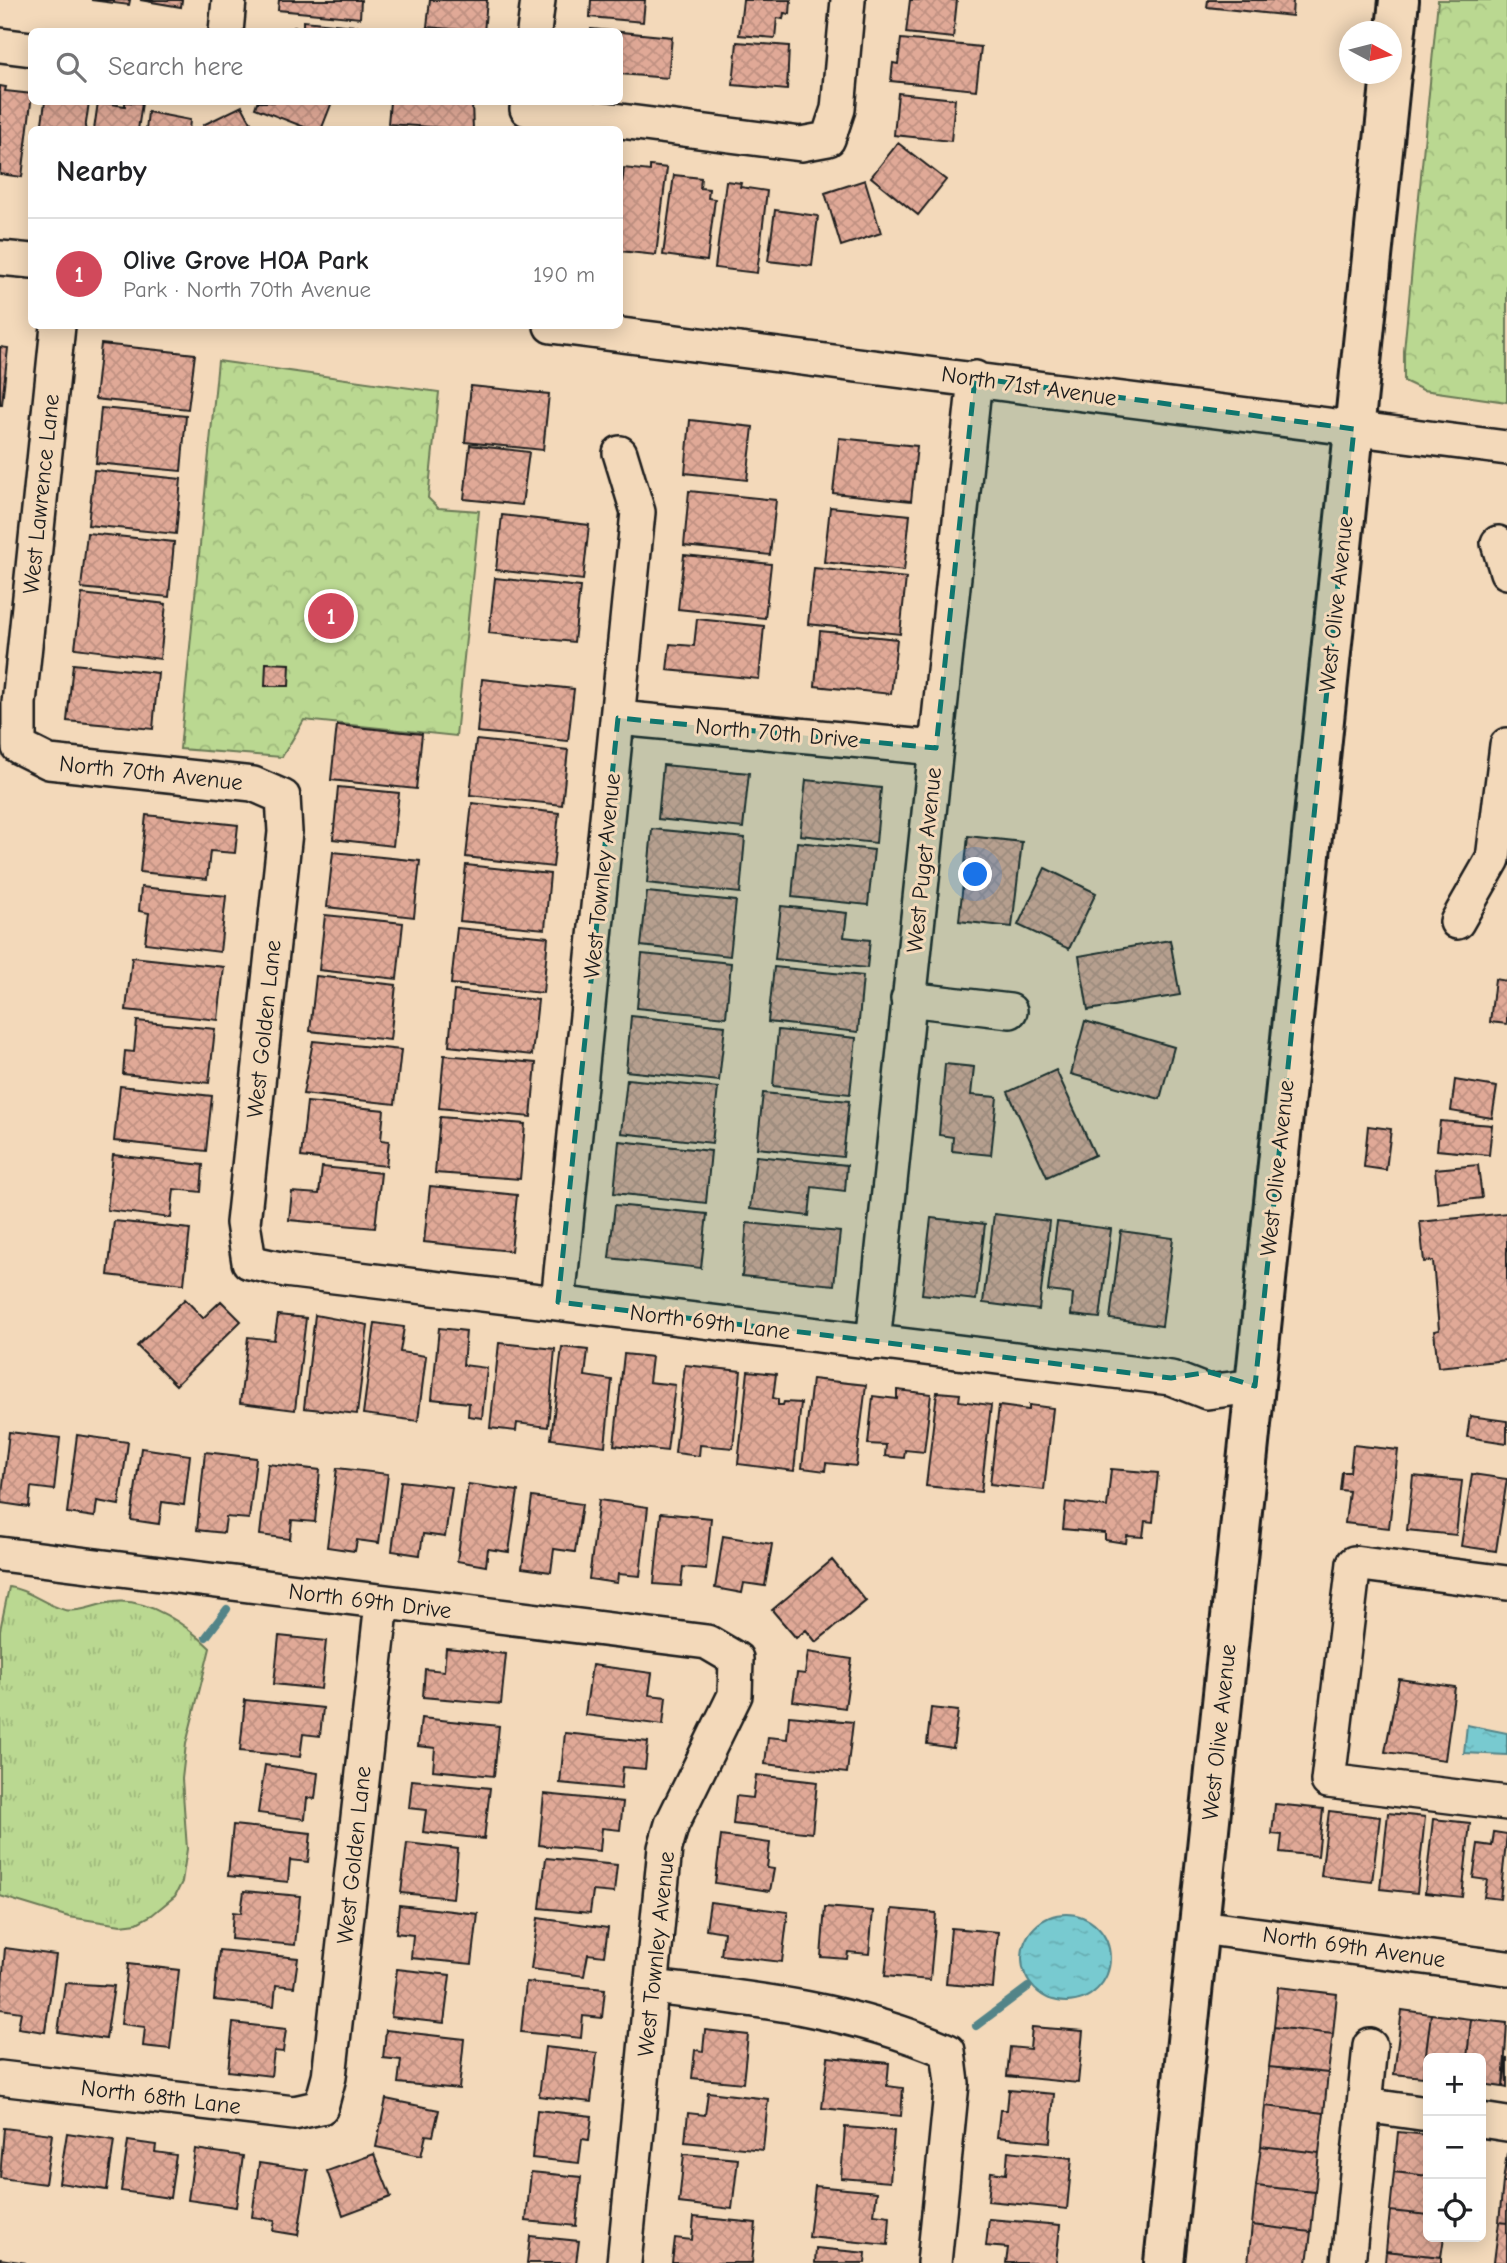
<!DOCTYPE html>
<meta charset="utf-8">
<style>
body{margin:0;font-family:"Comic Neue",sans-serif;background:#f2f2f2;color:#202124}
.controls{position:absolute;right:21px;bottom:21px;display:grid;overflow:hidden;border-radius:10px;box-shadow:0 4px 18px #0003}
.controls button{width:63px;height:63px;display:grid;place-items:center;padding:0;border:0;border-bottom:2px solid #e0e0e0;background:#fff;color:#202124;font:35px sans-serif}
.compass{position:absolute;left:1339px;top:21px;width:63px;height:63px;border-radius:50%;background:#fff;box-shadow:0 4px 18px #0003;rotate:97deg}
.you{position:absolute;left:976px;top:875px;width:24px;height:24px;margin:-18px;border:5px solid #fff;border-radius:50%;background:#1a73e8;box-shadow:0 0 0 10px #1a73e833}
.badge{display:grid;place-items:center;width:46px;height:46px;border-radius:50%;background:#d1495b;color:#fff;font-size:23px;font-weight:700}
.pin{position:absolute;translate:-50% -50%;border:4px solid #fff;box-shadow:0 2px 7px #0006}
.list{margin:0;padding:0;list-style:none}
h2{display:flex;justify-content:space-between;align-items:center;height:91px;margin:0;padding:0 28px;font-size:30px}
h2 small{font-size:23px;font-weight:400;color:#757577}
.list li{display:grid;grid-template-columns:46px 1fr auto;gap:21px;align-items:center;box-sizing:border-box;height:112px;padding:0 28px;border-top:2px solid #e0e0e0}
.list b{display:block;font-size:26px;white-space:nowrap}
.list p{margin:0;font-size:23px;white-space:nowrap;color:#757577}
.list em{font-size:23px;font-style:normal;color:#757577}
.icon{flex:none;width:38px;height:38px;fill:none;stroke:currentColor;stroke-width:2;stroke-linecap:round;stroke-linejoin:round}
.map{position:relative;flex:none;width:1507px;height:2263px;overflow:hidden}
.search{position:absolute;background:#fff;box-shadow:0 4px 18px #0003;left:28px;top:28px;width:595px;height:77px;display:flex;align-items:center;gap:18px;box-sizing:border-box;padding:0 24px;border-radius:10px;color:#757577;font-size:26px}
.panel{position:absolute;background:#fff;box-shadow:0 4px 18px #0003;left:28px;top:126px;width:595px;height:203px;border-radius:10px}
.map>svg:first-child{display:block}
.grass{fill:url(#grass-tufts);stroke:#6b7a56;stroke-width:2}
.park{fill:url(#park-crowns);stroke:#6b7a56;stroke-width:2}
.water{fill:url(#water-ripples);stroke:#538488;stroke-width:2}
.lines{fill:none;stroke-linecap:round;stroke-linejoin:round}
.stream{stroke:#538488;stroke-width:8}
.building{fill:url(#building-cross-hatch);stroke:#1c1c1c;stroke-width:2}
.minor-casing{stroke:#1c1c1c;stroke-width:38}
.major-casing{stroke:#1c1c1c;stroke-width:44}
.minor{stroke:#f3d9ba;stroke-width:33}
.major{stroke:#f3d9ba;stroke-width:38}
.marked{fill:#0f766e;fill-opacity:0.2;stroke:#0f766e;stroke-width:5;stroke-dasharray:14 9;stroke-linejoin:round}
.labels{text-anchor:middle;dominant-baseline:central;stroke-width:6;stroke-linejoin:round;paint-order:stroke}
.street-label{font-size:23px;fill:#1c1c1c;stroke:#f3d9ba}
</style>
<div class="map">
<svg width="1507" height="2263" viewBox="0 0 1507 2263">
<defs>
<pattern id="grass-tufts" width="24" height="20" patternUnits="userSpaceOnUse" patternTransform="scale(1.75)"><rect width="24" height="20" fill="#bad891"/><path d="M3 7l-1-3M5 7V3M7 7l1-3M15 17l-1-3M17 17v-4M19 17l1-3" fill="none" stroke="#9fb97c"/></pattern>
<pattern id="park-crowns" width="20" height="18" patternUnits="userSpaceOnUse" patternTransform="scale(1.75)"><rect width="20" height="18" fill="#bad891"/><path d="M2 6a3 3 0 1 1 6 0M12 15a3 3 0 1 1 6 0" fill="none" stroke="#9fb97c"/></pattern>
<pattern id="water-ripples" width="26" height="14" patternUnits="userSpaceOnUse" patternTransform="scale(1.75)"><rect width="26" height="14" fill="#78cad0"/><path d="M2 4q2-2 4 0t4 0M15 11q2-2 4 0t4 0" fill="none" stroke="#67adb2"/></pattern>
<pattern id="building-cross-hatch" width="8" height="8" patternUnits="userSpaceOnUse" patternTransform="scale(1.75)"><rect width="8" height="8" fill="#e0a997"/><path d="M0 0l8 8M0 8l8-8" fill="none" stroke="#c09182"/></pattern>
</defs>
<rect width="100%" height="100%" fill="#f3d9ba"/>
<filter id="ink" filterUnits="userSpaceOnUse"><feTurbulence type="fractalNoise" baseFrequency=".0143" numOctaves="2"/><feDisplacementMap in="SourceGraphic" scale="14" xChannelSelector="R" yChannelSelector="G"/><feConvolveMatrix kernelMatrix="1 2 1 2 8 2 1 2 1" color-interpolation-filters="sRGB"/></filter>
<g filter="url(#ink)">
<path class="grass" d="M9,1587C30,1590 45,1605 65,1610C81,1613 98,1603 114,1602C148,1598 187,1625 210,1648L186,1744L182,1779L187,1849L182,1882L175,1896L152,1915L137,1923L121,1925L69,1917L0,1896V1630Z"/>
<path class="park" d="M1438,0H1507V402L1423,390L1404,381V351Z
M218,361L439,392L428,498L438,508L479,511L456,736L304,720L282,757L180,749Z"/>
<path class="water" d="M1467,1725L1507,1733V1755L1464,1753Z
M1022 1958a44 44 0 1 1 88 0a44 44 0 1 1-88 0Z"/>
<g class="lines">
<path class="stream" d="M206,1637L227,1609
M976,2026L1028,1987"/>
</g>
<path class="building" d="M91,0H130L129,5Z
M140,0H182L181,7Z
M279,0H361L360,18L278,10Z
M430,0H487L484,32L427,27Z
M591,0H645L643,22L590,17Z
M743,0H791L790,14L784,13L783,19L777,18L775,38L739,35Z
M910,0H957L953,38L906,33Z
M1208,0H1293L1292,16L1207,7Z
M303,21L364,27L363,32H294V27H303Z
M591,29L672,37L668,78L620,74V32H591Z
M901,39L981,47L976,90L891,81L893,63L898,64Z
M737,42L789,46L787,90L733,85Z
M0,86L6,87L5,91L32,94L22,177L0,174Z
M898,93L955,99L951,141L894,135Z
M45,102H89L85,130H41Z
M98,102L125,106V102L142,103L138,130H94Z
M257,102H332L321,130H312L255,108Z
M390,102H472L473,130L388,124Z
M242,106L255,130H205L203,125Z
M148,112L190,120L189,130H146Z
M898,143L946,180L918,215L871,177Z
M650,166L667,168L656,255L620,251V201L624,168L650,171Z
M674,175L701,178L700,188L709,189L708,198L715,199L707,261L663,255Z
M865,180L881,233L841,246L825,193Z
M726,181L741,183L740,187L767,191L757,273L715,268Z
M775,210L818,216L812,266L768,261Z
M101,344L195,354L188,409L95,399Z
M0,347L8,348L2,404H0Z
M471,386L549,394L543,450L465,442Z
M101,408L186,416L181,471L96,463Z
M690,420L753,427L747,480L685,473Z
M839,438L917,446L911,501L833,493Z
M470,445L529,452L522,505L464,499Z
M94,470L181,479L176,534L88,525Z
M689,491L776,500L770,555L684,546Z
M830,507L910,515L904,571L824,562Z
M502,515L589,525L583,580L496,570Z
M87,533L174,542L169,597L81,588Z
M684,555L771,564L765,618L678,609Z
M814,568L906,578L900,634L808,624Z
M495,578L580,587L574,642L489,633Z
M82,594L166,604L160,659L75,648Z
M697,619L764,626L759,679L667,670L670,644L694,646Z
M820,631L897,639L891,694L815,686Z
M266,663L290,664L289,686H265Z
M73,664L158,673L153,729L67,721Z
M482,679L574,689L568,741L477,732Z
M337,725L422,734L416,789L331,780Z
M476,740L568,750L562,805L470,795Z
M663,765L749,773L743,828L658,819Z
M806,780L881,788L876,843L800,835Z
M338,787L399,793L393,846L333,839Z
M472,803L559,813L553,867L466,857Z
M146,815L238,825L235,853L210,851L207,879L140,872Z
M652,829L745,838L740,893L647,883Z
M968,836L1022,842L1012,927L959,921Z
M797,842L874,850L868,905L792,897Z
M333,852L420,861L414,917L327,907Z
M466,865L550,874L545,929L460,921Z
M1045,868L1096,893L1069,949L1018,925Z
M141,887L226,896L220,952L145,943L149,913L139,911Z
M647,892L736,901L730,956L641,946Z
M781,906L847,913L844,937L870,940L867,968L775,959Z
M325,915L403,923L397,979L319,970Z
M457,928L548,937L543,993L451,984Z
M1170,940L1180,995L1088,1010L1079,956Z
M642,954L731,963L726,1017L637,1008Z
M132,957L224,967L218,1020L126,1010Z
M774,967L863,976L858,1032L768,1022Z
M316,976L396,985L390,1040L310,1031Z
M1495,979L1507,981V1024L1490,1022Z
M454,991L538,1000L532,1055L449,1046Z
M631,1016L725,1026L719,1081L626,1071Z
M137,1021L215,1029L209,1083L123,1074L125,1051L134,1052Z
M1085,1021L1174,1047L1160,1099L1071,1074Z
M778,1030L856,1038L850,1094L773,1086Z
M313,1041L401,1050L395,1104L303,1094Z
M444,1055L536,1063L531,1117L439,1108Z
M945,1064L974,1067L971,1095L997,1097L991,1155L952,1151L953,1137L939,1135Z
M1056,1070L1095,1155L1047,1177L1008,1092Z
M627,1079L718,1088L712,1143L621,1133Z
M1455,1080L1497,1087L1492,1118L1451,1111Z
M120,1086L212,1096L206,1151L114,1141Z
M763,1093L849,1101L843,1157L757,1148Z
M307,1102L384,1110L381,1140L389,1141L386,1166L301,1157Z
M440,1117L525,1124L520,1179L435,1173Z
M1440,1121L1492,1125L1489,1155L1437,1150Z
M1368,1126L1391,1129L1386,1170L1364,1167Z
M619,1141L711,1151L706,1203L614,1193Z
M113,1155L203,1165L201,1192L174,1189L171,1218L107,1210Z
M756,1156L847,1165L845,1191L812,1187L809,1216L750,1209Z
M1478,1165L1482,1198L1438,1203L1435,1169Z
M322,1167L381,1173L375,1228L289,1220L292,1192L319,1194Z
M430,1186L517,1195L511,1251L424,1242Z
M615,1205L707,1214L701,1268L609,1258Z
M1507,1213V1360L1438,1367L1434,1331L1439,1330L1433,1261L1424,1262L1420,1222Z
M994,1214L1049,1221L1039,1310L983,1303Z
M931,1218L985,1224L976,1300L922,1294Z
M114,1221L190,1229L184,1284L108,1275Z
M1057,1222L1111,1229L1100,1318L1071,1315L1073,1294L1048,1291Z
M747,1223L840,1232L834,1285L742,1276Z
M1121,1231L1173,1238L1162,1326L1110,1319Z
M185,1299L203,1318L221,1301L241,1321L176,1385L137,1346Z
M278,1315L306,1318L295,1410L240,1403L248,1337L274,1340Z
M315,1315L368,1325L357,1414L304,1408Z
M375,1323L404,1327L400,1352L426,1356L418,1421L363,1414Z
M439,1328L466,1331L463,1365L487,1368L482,1418L468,1416L469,1403L432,1399Z
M499,1343L555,1349L548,1427L517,1423L516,1431L490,1428Z
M562,1347L588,1350L585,1376L612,1380L605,1446L551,1439Z
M624,1354L652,1357L649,1382L675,1385L667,1451L614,1445Z
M685,1365L741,1371L733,1448L700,1445L699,1456L675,1453Z
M748,1371L776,1374L773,1398L778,1399V1405H783L784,1402L801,1403L794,1471L738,1464Z
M812,1379L866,1385L856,1466L826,1463L825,1471L802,1468Z
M897,1390L931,1394L924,1452L905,1450L904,1458L885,1456L886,1445L868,1444L873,1396L897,1399Z
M937,1392L960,1394L959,1401L991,1405L981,1492L926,1486Z
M1029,1405L1053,1408L1044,1490L990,1484L999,1406L1029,1410Z
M1470,1416L1507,1421V1443L1467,1437Z
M9,1432L60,1438L54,1490L31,1487L29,1507L1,1503Z
M77,1435L128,1442L119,1505L97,1501L95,1517L67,1513Z
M1353,1445L1398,1450L1389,1528L1345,1523L1349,1491L1340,1490L1342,1472H1350Z
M141,1448L190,1455L184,1505L162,1502L159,1524L131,1520Z
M205,1452L256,1458L249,1519L226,1517L224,1533L197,1530Z
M268,1464L320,1470L315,1522L292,1520L290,1539L260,1535Z
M337,1468L388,1474L379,1543L357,1540L355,1551L327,1547Z
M1111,1469L1158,1473L1153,1522L1145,1521L1143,1537L1127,1536L1126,1543L1105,1540V1533L1063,1529L1066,1502L1107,1507Z
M1472,1474L1507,1479L1496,1551L1461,1546Z
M1413,1476L1462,1481L1456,1535L1407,1530Z
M401,1481L452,1487L445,1537L423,1534L420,1555L392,1551Z
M468,1484L518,1491L509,1552L488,1549L486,1566L457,1561Z
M532,1497L582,1504L575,1552L554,1549L551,1572L522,1568Z
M599,1500L648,1507L640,1576L618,1574L617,1583L589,1579Z
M661,1513L711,1518L706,1569L683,1567L681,1586L654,1584Z
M723,1536L772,1544L765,1586L744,1583L742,1593L715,1588Z
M832,1560L866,1601L816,1642L806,1630L796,1638L772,1610Z
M279,1636L326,1641L321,1689L274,1684Z
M446,1648L506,1654L501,1704L423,1697L425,1669L444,1671Z
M808,1652L852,1659L845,1708L793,1701L797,1673L805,1674Z
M592,1665L652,1673L649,1695L666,1697L663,1725L585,1715Z
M1399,1679L1455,1687L1445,1760L1385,1752Z
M245,1700L323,1708L320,1736L303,1734L300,1757L240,1751Z
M931,1708L958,1711L953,1748L927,1744Z
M789,1716L853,1722L847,1773L765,1764L768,1737L787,1739Z
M421,1718L499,1726L494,1776L433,1770L435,1748L418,1746Z
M565,1733L648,1742L645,1769L623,1767L621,1789L560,1783Z
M265,1765L318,1773L315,1799L307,1798L305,1819L258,1813Z
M756,1775L817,1782L812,1833L733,1824L736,1796L753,1798Z
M412,1780L490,1788L484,1839L423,1832L426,1810L409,1808Z
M544,1794L623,1802L620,1830L602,1828L600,1851L539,1845Z
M1275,1804L1323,1809L1318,1856L1280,1852L1282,1835L1272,1834Z
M1329,1811L1380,1817L1372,1882L1321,1876Z
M1388,1813L1425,1817L1417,1893L1380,1889Z
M1433,1819L1470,1823L1462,1897L1425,1893Z
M233,1825L311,1833L308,1862L290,1860L288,1882L228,1876Z
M1494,1832L1507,1834L1500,1899L1484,1897L1487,1880L1473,1878L1478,1844L1492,1846Z
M721,1836L770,1843L767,1868L774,1869L770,1891L715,1883Z
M407,1843L458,1849L453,1898L401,1893Z
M546,1858L617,1865L614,1893L593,1891L590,1913L540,1908Z
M244,1891L300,1896L295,1945L231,1939L233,1912L241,1913Z
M710,1902L788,1912L782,1962L721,1955L724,1932L706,1929Z
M399,1905L478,1914L472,1964L411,1958L413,1935L396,1933Z
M825,1907L873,1911L869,1954L848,1952L847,1959L821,1957Z
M892,1909L936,1913L930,1980L885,1976Z
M538,1918L608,1928L604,1956L588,1954L584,1976L531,1969Z
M951,1928L998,1932L993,1988L946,1984Z
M5,1948L56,1955L45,2032L18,2028L21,2012L0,2009Z
M219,1950L298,1958L294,1987L276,1985L274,2006L214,2000Z
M128,1964L179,1970L170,2049L143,2046L145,2027L121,2024Z
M397,1969L450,1975L444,2023L391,2017Z
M526,1982L605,1989L602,2018L583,2016L581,2038L521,2032Z
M65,1983L114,1986L106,2039L58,2032Z
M1278,1987L1337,1994L1333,2034L1274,2027Z
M1402,2010L1431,2014L1423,2077L1394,2074Z
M1431,2014L1471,2019L1467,2058H1428V2078L1423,2077Z
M1471,2019L1507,2023L1503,2087L1481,2084V2058H1467Z
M233,2023L286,2029L283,2052L274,2051L271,2076L228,2071Z
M1032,2027L1083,2031L1078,2083L1007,2076L1010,2047L1030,2049Z
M1274,2027L1333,2034L1328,2073L1269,2067Z
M386,2030L464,2039L459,2089L398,2083L401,2060L383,2058Z
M705,2030L748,2035L743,2083L692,2078L695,2050L703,2051Z
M545,2047L597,2053L591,2102L539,2096Z
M828,2057L889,2063L887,2086L903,2088L901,2116L822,2108Z
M1507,2057V2088L1503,2087Z
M1269,2067L1328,2073L1324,2113L1265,2106Z
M1009,2090L1054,2094L1050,2142L997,2137L1000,2110H1007Z
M708,2092L768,2099L763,2150L685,2142L688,2113L705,2115Z
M386,2099L439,2110L433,2136L426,2135L421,2156L376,2147Z
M1265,2106L1324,2113L1319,2153L1261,2146Z
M537,2110L592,2116L589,2140L582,2139L579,2163L532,2158Z
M845,2127L894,2131L890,2182L841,2178Z
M4,2128L52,2134L45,2184L0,2178Z
M1398,2132L1428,2135V2176L1394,2172Z
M67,2133L114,2140L107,2190L59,2183Z
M128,2141L156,2145L155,2152L176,2155L170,2198L121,2191Z
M1261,2146L1319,2153L1315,2192L1256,2186Z
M195,2149L243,2156L236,2207L188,2200Z
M1008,2151L1072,2158L1067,2209L988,2201L991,2172L1006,2174Z
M1507,2153V2183L1503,2182Z
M374,2154L391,2197L343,2215L327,2171Z
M684,2154L738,2159L732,2209L679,2203Z
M259,2163L308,2170L298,2235L273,2231L275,2220L252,2217Z
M531,2172L581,2177L576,2226L526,2221Z
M1394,2172L1428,2176V2215L1390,2211Z
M1503,2182L1507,2183V2223L1499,2222Z
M815,2186L877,2192L874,2214L890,2216L888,2245L809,2237Z
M1256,2186L1315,2192L1311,2232L1252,2225Z
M1390,2211L1428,2215V2237H1444L1441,2257L1386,2251Z
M694,2217L756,2223L752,2263H672L675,2238L692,2240Z
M989,2219L1060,2225L1056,2263H1006L1008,2248L986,2246Z
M1499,2222L1507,2223V2263L1494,2262Z
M1252,2225L1311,2232L1307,2263H1248Z
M530,2236L579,2241L576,2263H527Z
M816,2248L866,2253L865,2263H815Z
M1386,2251L1441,2257V2263H1385Z
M0,2259L26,2263H0Z"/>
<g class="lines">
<defs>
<path id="minor" d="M226,32L229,0
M534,32L538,0
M0,45L32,49
M527,109L801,144L828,139L838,109L848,0
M0,258L32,261
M58,326L19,703V747L49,762L253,784L283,797L285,832L243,1223L249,1262L285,1270L1171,1378L1207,1392L1255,1386
M551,326L1507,448
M1498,543L1507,572
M618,718L936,748
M1457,922L1493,859L1507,745
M908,999L1010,1011
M558,1302L638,512L620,453
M873,1343L975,378
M0,1554L707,1642L736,1659L735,1695L672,1824L665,1848L624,2263
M1507,1583L1354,1563L1328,1781L1507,1803
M1200,1927L1507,1968
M652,1987C756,1999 850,2009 948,2051L952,2083L934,2263
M0,2078L294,2113L321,2107L329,2077L382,1602
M1364,2105L1428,2114
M1481,2120L1507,2124
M1348,2263L1370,2046"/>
<path id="major" d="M1392,69L1399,0
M1164,2263L1391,74"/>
</defs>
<use href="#minor" class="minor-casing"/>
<use href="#major" class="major-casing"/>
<use href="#minor" class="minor"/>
<use href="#major" class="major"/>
</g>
</g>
<path class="marked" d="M975,378L1354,429L1255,1386L1209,1372L1171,1378L558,1302L618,718L936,748Z"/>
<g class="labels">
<g class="street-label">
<text transform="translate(1029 386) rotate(8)">North 71st Avenue</text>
<text transform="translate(41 494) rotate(-84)">West Lawrence Lane</text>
<text transform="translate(1336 604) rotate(-84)">West Olive Avenue</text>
<text transform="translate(777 733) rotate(5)">North 70th Drive</text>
<text transform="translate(151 773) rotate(6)">North 70th Avenue</text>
<text transform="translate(924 860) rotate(-84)">West Puget Avenue</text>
<text transform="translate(602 876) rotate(-84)">West Townley Avenue</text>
<text transform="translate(264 1029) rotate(-84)">West Golden Lane</text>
<text transform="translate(1277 1168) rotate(-84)">West Olive Avenue</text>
<text transform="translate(710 1322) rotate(7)">North 69th Lane</text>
<text transform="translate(370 1601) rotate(7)">North 69th Drive</text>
<text transform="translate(1219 1732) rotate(-84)">West Olive Avenue</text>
<text transform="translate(354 1855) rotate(-84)">West Golden Lane</text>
<text transform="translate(1354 1947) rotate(8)">North 69th Avenue</text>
<text transform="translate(656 1954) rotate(-84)">West Townley Avenue</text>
<text transform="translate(161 2097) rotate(7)">North 68th Lane</text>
</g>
</g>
</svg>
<div class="controls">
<button>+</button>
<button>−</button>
<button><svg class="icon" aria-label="locate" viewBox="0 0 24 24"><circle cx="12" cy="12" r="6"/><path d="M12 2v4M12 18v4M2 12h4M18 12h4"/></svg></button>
</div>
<svg class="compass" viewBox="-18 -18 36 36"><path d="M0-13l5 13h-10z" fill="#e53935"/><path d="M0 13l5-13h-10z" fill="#757577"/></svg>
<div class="you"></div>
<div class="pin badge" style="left:331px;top:616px">1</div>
<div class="search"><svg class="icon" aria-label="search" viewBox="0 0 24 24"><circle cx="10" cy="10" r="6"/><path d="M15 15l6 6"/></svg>Search here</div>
<section class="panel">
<h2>Nearby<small></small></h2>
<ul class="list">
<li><span class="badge">1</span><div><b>Olive Grove HOA Park</b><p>Park · North 70th Avenue</p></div><em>190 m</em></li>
</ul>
</section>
</div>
